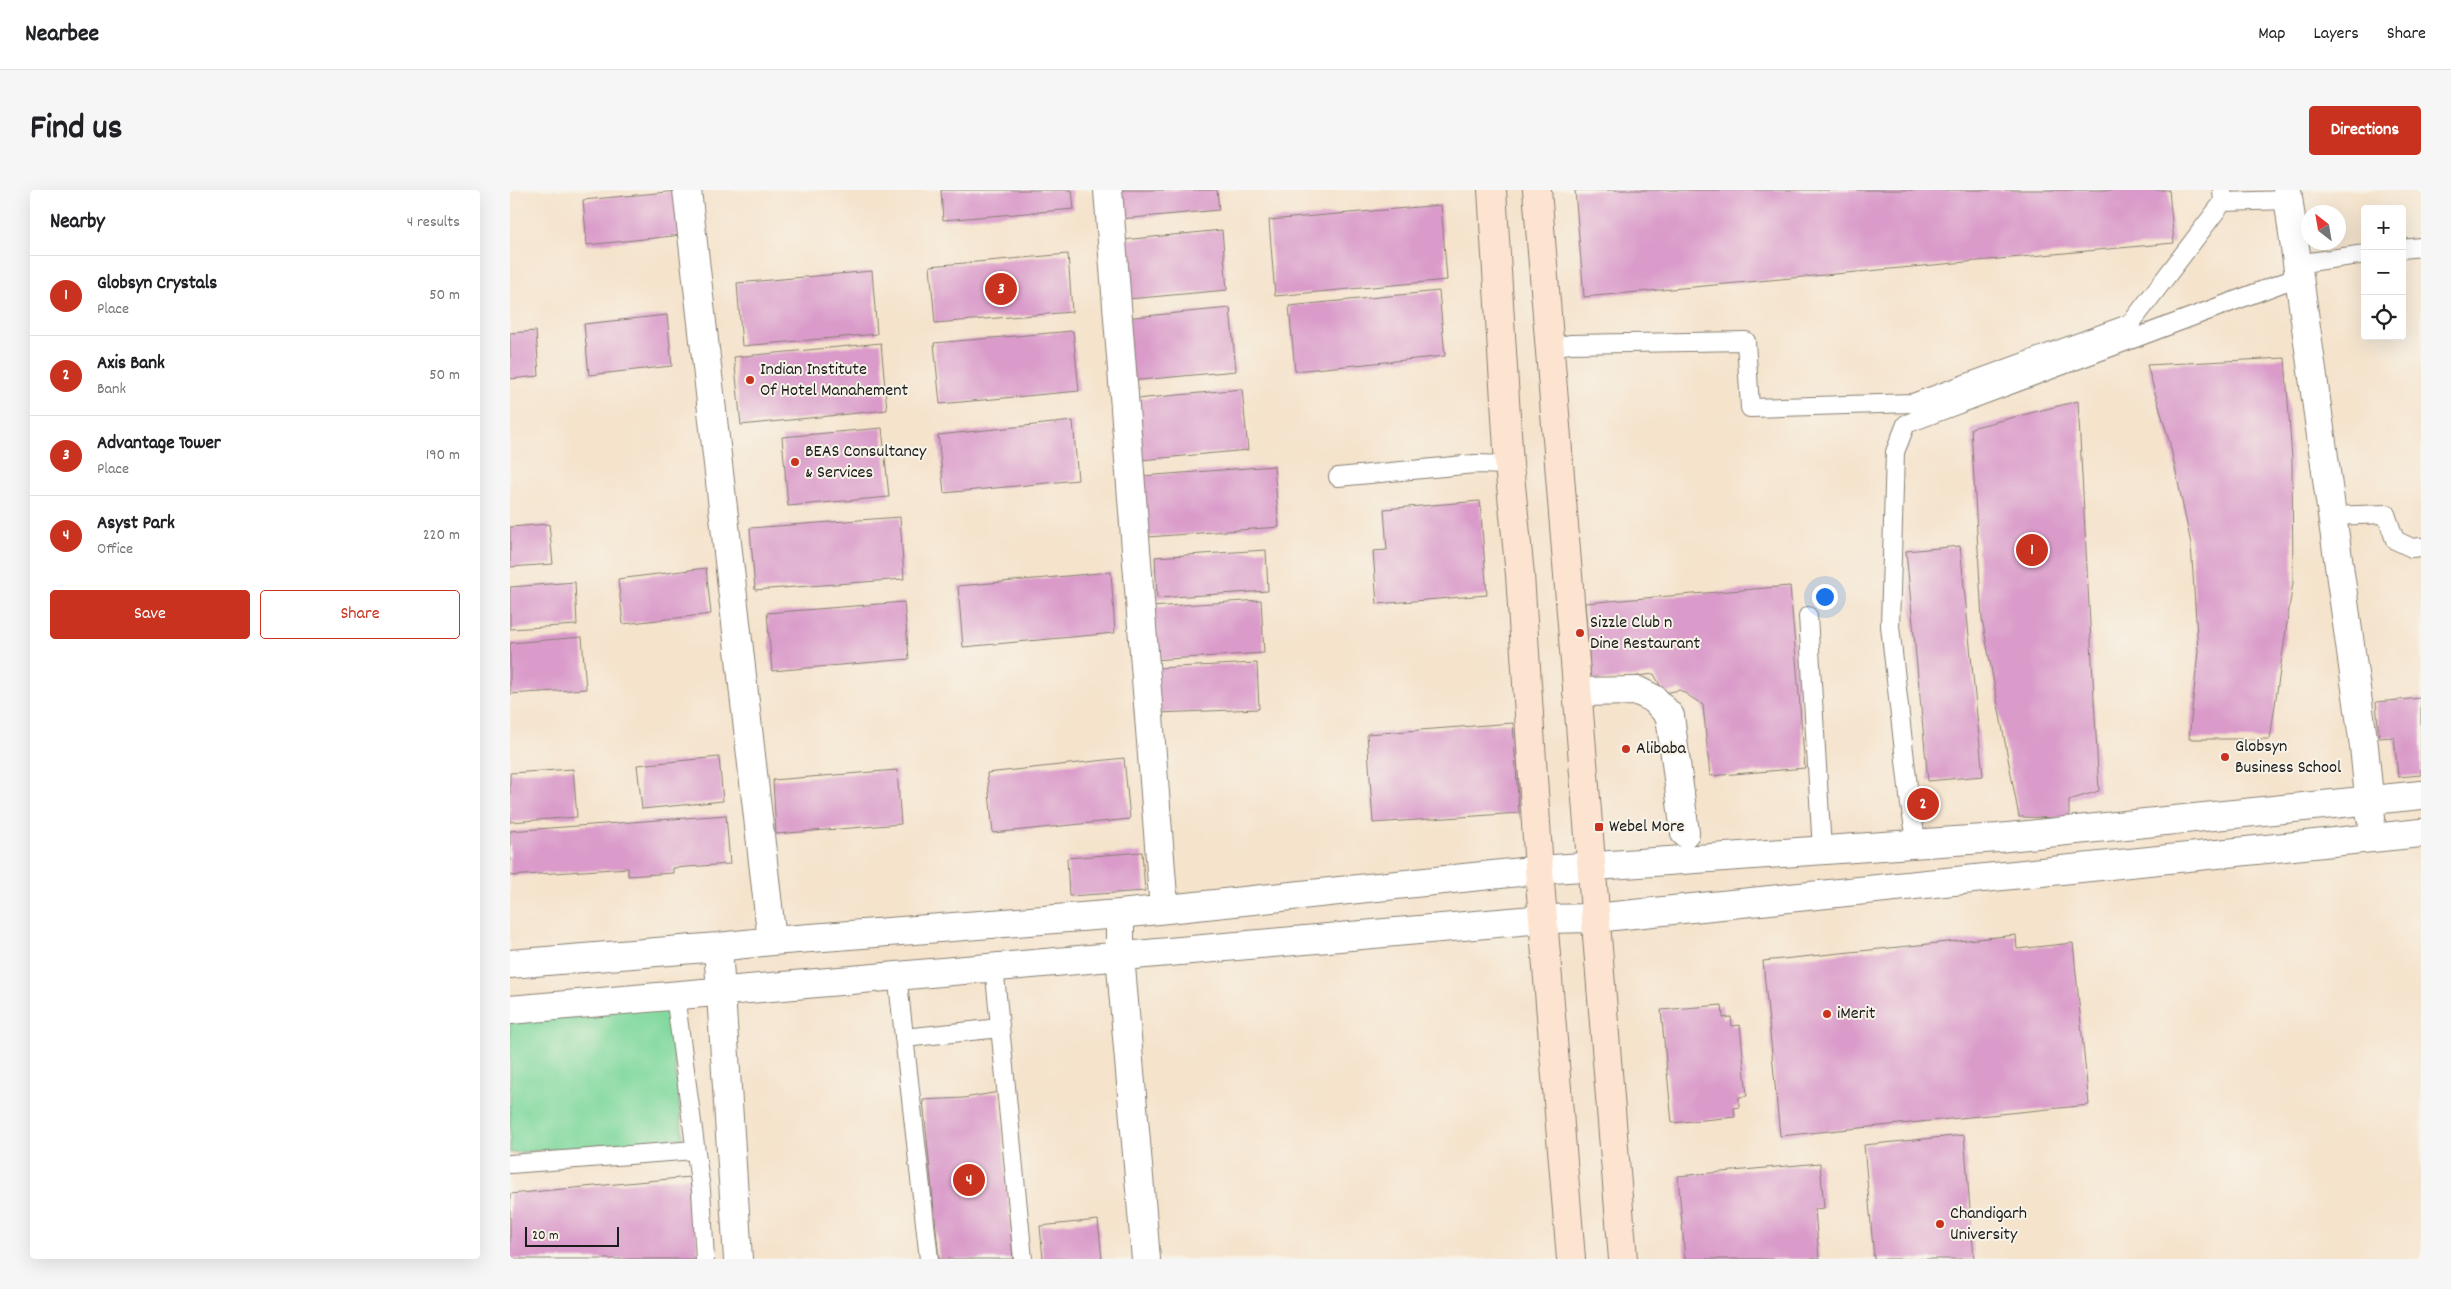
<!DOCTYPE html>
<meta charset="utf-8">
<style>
body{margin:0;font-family:Dekko,sans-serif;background:#f6f6f6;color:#202124}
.controls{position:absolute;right:15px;top:15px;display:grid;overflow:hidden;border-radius:5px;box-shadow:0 5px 20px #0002}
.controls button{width:45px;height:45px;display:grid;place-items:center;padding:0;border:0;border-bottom:1px solid #e0e0e0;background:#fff;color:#202124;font:25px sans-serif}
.compass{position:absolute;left:1791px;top:15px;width:45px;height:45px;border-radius:50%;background:#fff;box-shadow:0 5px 20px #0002;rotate:329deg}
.scale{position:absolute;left:15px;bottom:12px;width:94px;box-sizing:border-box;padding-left:5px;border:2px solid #1c1c1c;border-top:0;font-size:14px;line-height:18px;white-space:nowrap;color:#1c1c1c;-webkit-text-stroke:4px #f7f3e8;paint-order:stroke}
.you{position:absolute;left:1314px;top:406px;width:18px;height:18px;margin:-12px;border:4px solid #fff;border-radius:50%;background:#1a73e8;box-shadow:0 0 0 8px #1a73e833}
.badge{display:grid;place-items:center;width:32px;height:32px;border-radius:50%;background:#c8321e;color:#fff;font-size:16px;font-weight:700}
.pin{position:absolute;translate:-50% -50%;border:2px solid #fff;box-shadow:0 1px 5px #0006}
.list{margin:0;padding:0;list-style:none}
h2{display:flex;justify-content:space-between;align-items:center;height:65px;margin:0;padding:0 20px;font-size:21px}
h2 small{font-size:16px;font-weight:400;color:#757577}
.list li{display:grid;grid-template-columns:32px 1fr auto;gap:15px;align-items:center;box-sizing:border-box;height:80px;padding:0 20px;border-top:1px solid #e0e0e0}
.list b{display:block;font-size:19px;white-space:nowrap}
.list p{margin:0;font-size:16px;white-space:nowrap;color:#757577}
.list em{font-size:16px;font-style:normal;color:#757577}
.actions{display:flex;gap:10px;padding:15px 20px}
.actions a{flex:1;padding:11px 0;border:1px solid #c8321e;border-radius:5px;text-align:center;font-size:18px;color:#c8321e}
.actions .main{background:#c8321e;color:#fff}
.icon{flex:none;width:28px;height:28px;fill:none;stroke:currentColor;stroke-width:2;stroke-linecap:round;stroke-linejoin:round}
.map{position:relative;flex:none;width:1911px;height:1069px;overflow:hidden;border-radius:5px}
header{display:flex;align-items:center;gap:30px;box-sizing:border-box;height:70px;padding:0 25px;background:#fff;border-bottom:1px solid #e0e0e0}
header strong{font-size:24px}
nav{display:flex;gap:28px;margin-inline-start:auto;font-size:18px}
.intro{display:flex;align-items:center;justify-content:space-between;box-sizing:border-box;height:120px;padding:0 30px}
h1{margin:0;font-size:35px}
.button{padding:12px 22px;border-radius:5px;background:#c8321e;color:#fff;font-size:18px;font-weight:700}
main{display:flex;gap:30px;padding:0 30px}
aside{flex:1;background:#fff;border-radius:5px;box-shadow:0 5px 20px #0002}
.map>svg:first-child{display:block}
.green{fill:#81d99e;stroke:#4e7a5d}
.building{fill:#da9bca}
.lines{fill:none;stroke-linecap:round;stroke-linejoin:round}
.lane-casing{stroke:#888074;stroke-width:20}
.street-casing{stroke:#888074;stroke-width:30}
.secondary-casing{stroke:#888074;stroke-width:30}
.lane{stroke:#fff;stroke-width:18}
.street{stroke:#fff;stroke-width:28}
.secondary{stroke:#fde4d1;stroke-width:28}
.poi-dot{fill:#c8321e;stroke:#f7f3e8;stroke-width:2}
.labels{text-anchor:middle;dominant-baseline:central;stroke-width:4;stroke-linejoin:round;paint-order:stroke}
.poi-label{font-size:18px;fill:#1c1c1c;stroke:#f7f3e8;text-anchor:start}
</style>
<header>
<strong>Nearbee</strong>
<nav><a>Map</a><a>Layers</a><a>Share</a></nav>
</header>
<div class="intro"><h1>Find us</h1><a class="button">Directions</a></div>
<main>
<aside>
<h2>Nearby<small>4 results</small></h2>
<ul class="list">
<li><span class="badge">1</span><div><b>Globsyn Crystals</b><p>Place</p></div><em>50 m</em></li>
<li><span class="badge">2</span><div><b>Axis Bank</b><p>Bank</p></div><em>50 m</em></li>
<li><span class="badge">3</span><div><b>Advantage Tower</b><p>Place</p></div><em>190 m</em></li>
<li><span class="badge">4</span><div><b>Asyst Park</b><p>Office</p></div><em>220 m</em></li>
</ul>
<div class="actions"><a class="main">Save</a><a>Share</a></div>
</aside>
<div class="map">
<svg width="1911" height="1069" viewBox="0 0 1911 1069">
<rect width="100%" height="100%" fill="#f7f3e8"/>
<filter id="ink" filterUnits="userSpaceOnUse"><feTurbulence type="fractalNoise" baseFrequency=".02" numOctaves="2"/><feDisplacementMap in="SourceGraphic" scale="10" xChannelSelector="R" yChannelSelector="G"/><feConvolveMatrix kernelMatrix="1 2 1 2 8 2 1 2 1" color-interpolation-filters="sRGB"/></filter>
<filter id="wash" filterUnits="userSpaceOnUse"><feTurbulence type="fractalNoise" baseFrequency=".0096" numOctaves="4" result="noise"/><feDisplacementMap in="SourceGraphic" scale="20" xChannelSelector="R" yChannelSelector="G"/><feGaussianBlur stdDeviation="1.12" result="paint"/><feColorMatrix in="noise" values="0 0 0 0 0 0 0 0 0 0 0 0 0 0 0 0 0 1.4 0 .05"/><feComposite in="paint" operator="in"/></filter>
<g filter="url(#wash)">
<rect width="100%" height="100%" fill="#f5e3cc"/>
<path class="green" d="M157,807L173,948L0,963V822Z"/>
<g id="blocks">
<path class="building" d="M431,0H562L564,19L433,30Z
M608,0H707L709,20L611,29Z
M1065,0H1659L1664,53L1074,107Z
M168,1L172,45L77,55L73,10Z
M931,15L937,90L765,106L759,30Z
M712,40L717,100L619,109L613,50Z
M558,64L562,122L425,133L420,76Z
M362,81L367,144L232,156L227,93Z
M929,101L935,166L785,181L779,116Z
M720,118L726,181L620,191L614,128Z
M157,125L162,176L79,185L74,134Z
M26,141L29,186L0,189V143Z
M563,141L569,201L430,214L424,153Z
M371,153L377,220L231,235L224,167Z
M1775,168L1782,269L1783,392L1760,549H1679L1688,461L1681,354L1660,254L1637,175Z
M732,199L738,260L631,270L626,209Z
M1568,211L1589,601L1559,610V628L1509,627L1472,429L1461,238Z
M563,231L568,290L434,303L428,245Z
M372,238L379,307L278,316L272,247Z
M764,276L769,337L638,347L633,286Z
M970,311L977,405L867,414L863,361L877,360L874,319Z
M390,327L394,389L245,400L240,338Z
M39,334L43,374L0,377V337Z
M1450,356L1473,586L1418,591L1396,361Z
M756,360L758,401L647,408L645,367Z
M196,378L201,424L113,434L108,389Z
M601,382L605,443L453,457L448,396Z
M65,392L67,435L0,439V397Z
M1280,396L1295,578L1200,586L1193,515L1170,500L1154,503L1144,484L1081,492L1075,413Z
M751,410L754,463L643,470L640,417Z
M394,412L399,469L262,481L257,423Z
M72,447L76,499L0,504V453Z
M747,473L749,519L648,523L646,478Z
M1911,508V585L1888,587L1884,547L1869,548L1866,512Z
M1003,533L1009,623L863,633L857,544Z
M209,567L213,611L132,619L127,575Z
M614,568L620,629L483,643L477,583Z
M63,579L67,627L0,632V583Z
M387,580L391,634L266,644L263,590Z
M216,625L220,674L163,678V683L118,686V678L0,686V641Z
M632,662L635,701L559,706L557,668Z
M1506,745L1507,759L1563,753L1579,915L1270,946L1253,771Z
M1212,815L1213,828L1221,827L1222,836L1230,835L1237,906L1229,907V917L1224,918L1225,927L1162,933L1151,820Z
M489,902L503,1069H429L413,910L454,908Z
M1454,945L1464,1069H1364L1354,955Z
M1310,973L1314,1018L1305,1019L1309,1069H1175L1168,986Z
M180,987L189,1069H0V1004Z
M588,1030L592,1069H533L530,1036Z"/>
</g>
</g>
<g filter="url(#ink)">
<use href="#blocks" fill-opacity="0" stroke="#888074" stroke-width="1"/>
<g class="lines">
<defs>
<path id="lane" d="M1713,12L1777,10
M1892,59L1911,57
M1786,74L1855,64
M1039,158L1060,154L1236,151L1240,218L1403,213L1621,133L1713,12L1712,0
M828,287L965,274L999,275
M1822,326L1876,324L1885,350L1902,358L1911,357
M1298,426L1312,660
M1407,654L1400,615L1380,436L1385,262L1396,234L1788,87
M484,776L513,1069
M387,784L419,1069
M165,805L191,1000L195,1069
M394,848L490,838
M0,974L185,960"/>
<path id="street" d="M177,0L262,751
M598,0L654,719
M1777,0L1854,556L1861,628
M1067,502L1128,501L1144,509L1160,526L1175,643
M610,724V765L636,1069
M208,757L228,1069
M0,774L208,757L262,751L610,724L1029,680L1488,648L1911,605
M0,820L1033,729L1085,728L1911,643"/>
<path id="secondary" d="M982,0L999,275L1010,385L1029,680L1061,1069
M1027,0L1113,1069"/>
</defs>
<use href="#lane" class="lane-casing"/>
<use href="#street" class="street-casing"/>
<use href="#secondary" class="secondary-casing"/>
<use href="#lane" class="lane"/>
<use href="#street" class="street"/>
<use href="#secondary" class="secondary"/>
</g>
</g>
<g class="poi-dot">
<circle cx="240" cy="190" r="5"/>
<circle cx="285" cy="272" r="5"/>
<circle cx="1070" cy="443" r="5"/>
<circle cx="1116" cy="559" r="5"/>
<circle cx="1715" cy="567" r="5"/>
<rect x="1084" y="632" width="10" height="10" rx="2.5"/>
<circle cx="1317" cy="824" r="5"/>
<circle cx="1430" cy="1034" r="5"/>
</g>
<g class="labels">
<g class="poi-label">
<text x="250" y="180">Indian Institute<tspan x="250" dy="21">Of Hotel Manahement</tspan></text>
<text x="295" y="262">BEAS Consultancy<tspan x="295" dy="21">&amp; Services</tspan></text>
<text x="1080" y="433">Sizzle Club n<tspan x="1080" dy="21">Dine Restaurant</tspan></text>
<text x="1725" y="557">Globsyn<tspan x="1725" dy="21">Business School</tspan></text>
<text x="1126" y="559">Alibaba</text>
<text x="1099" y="637">Webel More</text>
<text x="1327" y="824">iMerit</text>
<text x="1440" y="1024">Chandigarh<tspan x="1440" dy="21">University</tspan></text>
</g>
</g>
</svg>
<div class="controls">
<button>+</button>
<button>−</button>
<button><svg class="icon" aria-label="locate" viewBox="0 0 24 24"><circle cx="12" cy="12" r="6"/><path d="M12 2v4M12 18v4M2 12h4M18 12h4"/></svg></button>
</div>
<svg class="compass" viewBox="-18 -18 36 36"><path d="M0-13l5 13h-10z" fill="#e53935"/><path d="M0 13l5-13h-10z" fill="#757577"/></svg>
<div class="scale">20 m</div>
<div class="you"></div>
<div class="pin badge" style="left:1522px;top:360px">1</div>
<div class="pin badge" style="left:1413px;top:614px">2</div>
<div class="pin badge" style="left:491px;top:99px">3</div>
<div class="pin badge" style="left:459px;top:990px">4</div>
</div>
</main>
